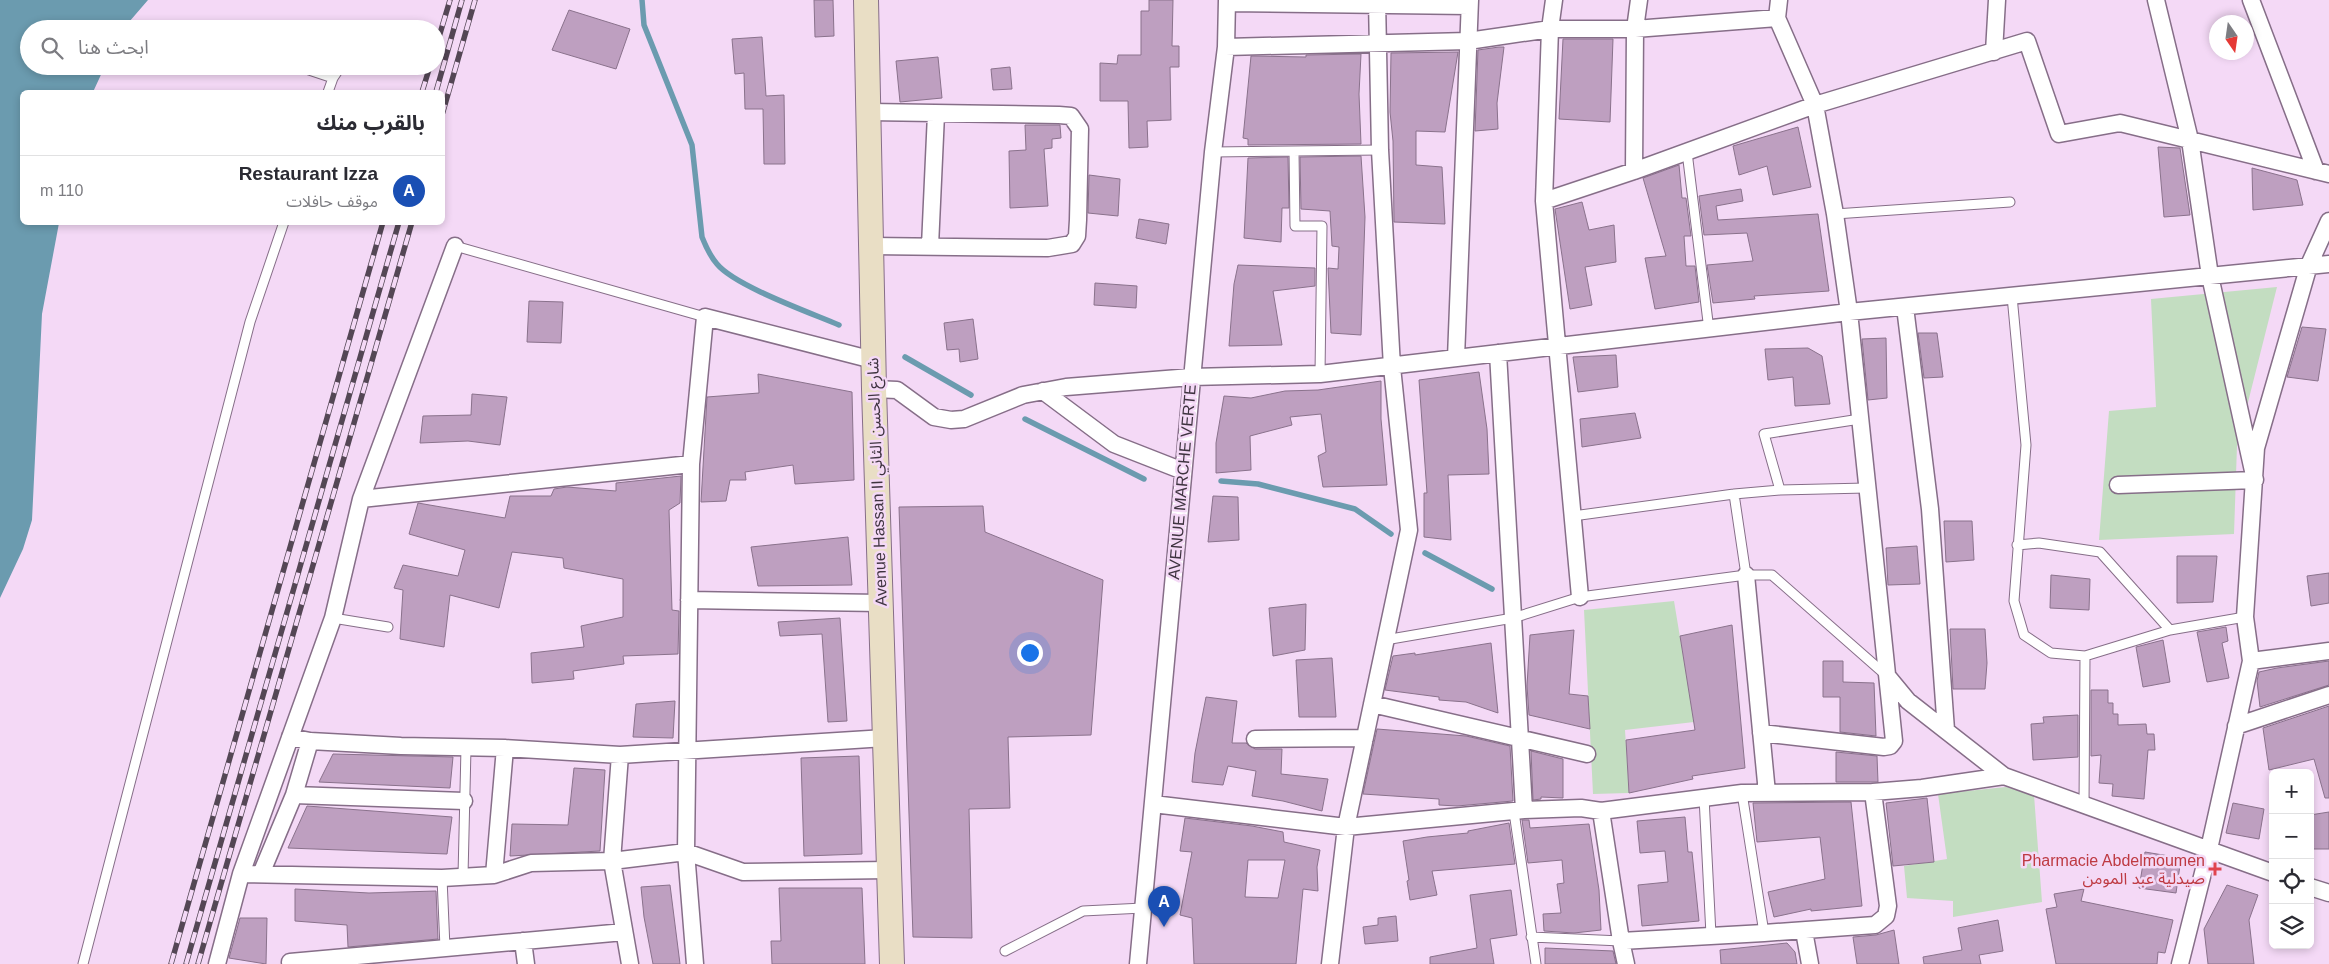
<!DOCTYPE html>
<html lang="ar">
<meta charset="utf-8">
<style>
body{margin:0;font-family:Helvetica,"Noto Sans Arabic",sans-serif;background:#f7f7f7;color:#2b2b33;direction:rtl}
.controls{position:absolute;right:15px;bottom:15px;display:grid;overflow:hidden;border-radius:8px;box-shadow:0 2px 8px #0003}
.controls button{width:45px;height:45px;display:grid;place-items:center;padding:0;border:0;border-bottom:1px solid #e1e1e2;background:#fff;color:#2b2b33;font:25px sans-serif}
.compass{position:absolute;left:2209px;top:15px;width:45px;height:45px;border-radius:50%;background:#fff;box-shadow:0 2px 8px #0003;rotate:167deg}
.you{position:absolute;left:1029px;top:652px;width:18px;height:18px;margin:-12px;border:4px solid #fff;border-radius:50%;background:#1a73e8;box-shadow:0 0 0 8px #1a73e833}
.badge{display:grid;place-items:center;width:32px;height:32px;border-radius:50%;background:#111827;color:#fff;font-size:16px;font-weight:700}
.pin{position:absolute;translate:-50% -41px;filter:drop-shadow(0 1px 2px #0008)}
.pin::after{content:'';position:absolute;top:26px;width:18px;height:15px;background:inherit;clip-path:polygon(0 0,100% 0,50% 100%)}
.list{margin:0;padding:0;list-style:none}
h2{display:flex;justify-content:space-between;align-items:center;height:65px;margin:0;padding:0 20px;font-size:21px}
h2 small{font-size:16px;font-weight:400;color:#7c7c81}
.list li{display:grid;grid-template-columns:32px 1fr auto;gap:15px;align-items:center;box-sizing:border-box;height:70px;padding:0 20px;border-top:1px solid #e1e1e2}
.list b{display:block;font-size:19px;white-space:nowrap}
.list p{margin:0;font-size:16px;white-space:nowrap;color:#7c7c81}
.list em{font-size:16px;font-style:normal;color:#7c7c81}
.icon{flex:none;width:28px;height:28px;fill:none;stroke:currentColor;stroke-width:2;stroke-linecap:round;stroke-linejoin:round}
.map{position:relative;flex:none;width:2329px;height:964px;overflow:hidden;direction:ltr}
.search{position:absolute;background:#fff;box-shadow:0 2px 8px #0003;left:20px;top:20px;width:425px;height:55px;display:flex;align-items:center;gap:12px;box-sizing:border-box;padding:0 18px;border-radius:28px;color:#7c7c81;font-size:19px}
.panel{position:absolute;background:#fff;box-shadow:0 2px 8px #0003;left:20px;top:90px;width:425px;height:135px;border-radius:8px;direction:rtl}
.map>svg:first-child{display:block}
.green{fill:#c3ddc1}
.water{fill:#6b9baf}
.lines{fill:none;stroke-linecap:round;stroke-linejoin:round}
.stream{stroke:#6b9baf;stroke-width:5.5}
.building{fill:#be9fc0;stroke:#8a728c;fill-rule:evenodd}
.lane-casing{stroke:#866e88;stroke-width:11}
.street-casing{stroke:#866e88;stroke-width:19}
.secondary-casing{stroke:#866e88;stroke-width:26}
.lane{stroke:#fff;stroke-width:9}
.street{stroke:#fff;stroke-width:16}
.secondary{stroke:#e9dec5;stroke-width:24}
.rail-casing{stroke:#544755;stroke-width:5.5}
.rail{stroke:#f4d9f6;stroke-width:4;stroke-dasharray:11;stroke-linecap:butt}
.health-dot{fill:#e0444e;stroke:#f4d9f6;stroke-width:2}
.labels{text-anchor:middle;dominant-baseline:central;stroke-width:5;stroke-linejoin:round;paint-order:stroke}
.street-label{font-size:16px;fill:#3f3440;stroke:#f4d9f6}
.health-label{font-size:16px;fill:#be3a42;stroke:#f4d9f6;text-anchor:end}
</style>
<div class="map">
<svg width="2329" height="964" viewBox="0 0 2329 964">
<rect width="100%" height="100%" fill="#f4d9f6"/>
<path class="green" d="M2277,287L2237,446L2234,534L2099,540L2109,411L2156,407L2151,299Z
M1674,601L1694,722L1625,730L1629,793L1593,794L1584,610Z
M2006,787L2034,795L2042,902L1953,917V901L1907,898L1904,866L1947,859L1938,794Z"/>
<path class="water" d="M0,0H148L123,29H29V66H105L93,92H22V222L59,223L42,314L32,520L23,549L0,598Z"/>
<g class="lines">
<path class="stream" d="M642,0L644,25L692,145L702,237C706,247 710,256 717,264C735,286 811,313 839,325
M905,357L971,395
M1025,419L1144,479
M1221,481L1258,484L1355,509L1391,534
M1425,553L1492,589"/>
</g>
<path class="building" d="M814,0H833L834,36L815,37Z
M1149,0H1173L1172,46H1179V67H1170L1171,120L1147,121L1148,147L1129,148L1128,101H1100V63L1117,64L1118,55H1141V11H1149Z
M569,10L630,29L616,69L552,50Z
M762,37L766,96L784,95L785,164H764L763,109H745L744,73L735,74L732,39Z
M1563,39H1613L1610,122L1559,119Z
M1499,47H1504L1497,103L1498,129L1475,131L1478,50Z
M1458,52L1445,132L1416,131V165L1442,167L1445,224L1394,222L1393,141L1390,112L1391,53Z
M1361,54L1359,94L1361,144L1248,145V139L1243,138L1251,56L1306,57V55Z
M938,57L942,98L900,102L896,61Z
M1010,67L1012,89L993,90L991,69Z
M1025,125H1060L1061,138L1052,139V148L1044,149L1048,206L1010,208L1009,151L1026,150Z
M1798,127L1811,187L1773,195L1767,166L1739,175L1733,146Z
M2158,147L2180,148L2190,215L2164,217Z
M1361,156L1365,217L1361,335L1331,333L1328,268L1338,269L1339,247L1332,246L1330,211L1301,209L1300,157Z
M1288,157L1289,208H1282L1281,242L1244,238L1248,158Z
M1679,165L1682,198H1686L1691,236H1684L1686,266H1695L1699,302L1655,309L1645,258L1666,256L1643,178Z
M2252,168L2297,180L2303,205L2253,210Z
M1089,175L1120,179L1118,216L1088,213Z
M1741,189L1743,201L1716,206L1718,220L1818,214L1829,291L1754,296L1755,299L1713,303L1707,265L1753,261L1747,233L1704,235L1699,196Z
M1582,202L1589,230L1614,225L1616,262L1585,267L1592,305L1570,309L1555,209Z
M1139,219L1169,224L1166,244L1136,238Z
M1238,265L1315,268V286L1273,291L1282,345L1229,346L1234,284Z
M1095,283L1137,286L1136,308L1094,305Z
M529,301L563,302L561,343L527,342Z
M973,319L978,359L960,362L959,349L947,350L944,323Z
M2302,327L2326,329L2318,381L2287,377Z
M1918,333H1937L1943,377L1924,378Z
M1886,338L1887,398L1868,400L1862,339Z
M1808,348L1822,356L1830,404L1795,406L1793,377L1768,380L1765,349Z
M1616,355L1618,387L1578,392L1573,357Z
M1479,372L1487,429L1489,474L1448,475L1451,540L1424,537V493H1427L1419,380Z
M758,374L852,392L854,480L795,484L793,465L745,472L746,480H730L726,501L701,502L707,397L759,393Z
M1381,381V419L1387,485L1323,487L1318,456L1326,452L1321,414L1290,417L1292,425L1250,436L1251,470L1216,473V443L1224,396L1251,398L1285,391L1318,390Z
M472,394L507,397L500,445L468,441L420,443L423,416L471,415Z
M1635,413L1641,438L1582,447L1580,419Z
M681,476L680,503L669,510L672,610L679,611L678,654L623,656L624,664L573,671L574,679L532,683L531,653L584,647L581,626L623,617V579L564,568L563,558L512,552L499,608L450,595L444,647L400,639L403,590L394,588L403,565L458,576L465,550L409,534L418,503L505,518L510,496H551L554,489L567,487L616,491V483Z
M1213,496L1238,497L1239,540L1208,542Z
M983,506L985,532L1103,580L1091,735L1008,737L1010,808L969,809L972,938L913,937L899,507Z
M1944,521H1972L1974,560L1946,562Z
M848,537L852,585L758,586L751,547Z
M1917,546L1920,584L1888,585L1886,548Z
M2177,556H2217L2213,602L2177,603Z
M2329,573V603L2311,606L2307,576Z
M2051,575L2090,579L2089,610L2050,608Z
M1306,604L1305,650L1273,656L1269,608Z
M840,618L847,721L828,722L822,634L780,636L778,622Z
M1732,625L1745,768L1692,776L1693,779L1629,793L1626,740L1695,730L1680,636Z
M2226,627L2228,641L2222,643L2229,678L2207,682L2197,632Z
M1950,629H1985L1987,663L1985,689H1953Z
M1574,630L1569,694L1588,696L1590,729L1529,715L1527,686L1530,635Z
M2163,640L2170,682L2143,687L2136,647Z
M1491,643L1498,713L1466,702L1439,700V697L1385,690L1393,656L1415,653V655Z
M1332,658L1336,717H1299L1296,660Z
M1823,661H1843V682L1874,683L1876,736L1840,732V697H1823Z
M2329,661V685L2260,707L2257,681L2259,672L2277,668Z
M2091,690H2108V703H2113V714H2118V725L2146,724L2147,734H2154L2155,750H2148L2144,799L2112,796L2113,784L2099,783L2101,755L2091,756Z
M1206,697L1237,701L1232,743H1246L1255,749H1282L1281,774L1328,779L1322,811L1283,801L1252,796L1256,771L1228,766L1223,785L1192,782L1195,753Z
M675,701L673,738L633,737L636,704Z
M2329,706V798H2325L2314,759L2269,770L2263,728Z
M2078,715V757L2033,760L2031,724L2044,723L2043,717Z
M1377,729L1466,736L1510,746L1513,801L1457,806L1439,805V799L1363,794Z
M1531,751L1563,759V798L1541,797V799L1533,800Z
M1836,752L1877,756L1878,782H1836Z
M333,754L453,757L450,788L319,782Z
M859,756L862,854L804,856L801,758Z
M574,768L605,770L600,851L510,856L512,824L568,825Z
M1927,798L1934,862L1893,866L1886,803Z
M1851,802L1862,906L1811,911V909L1774,917L1768,892L1825,879L1820,837L1757,842L1753,803Z
M2233,803L2264,809L2259,839L2226,833Z
M307,806L452,817L447,854L288,848Z
M2329,812V849H2310V815Z
M1685,817L1688,852H1692L1699,921L1642,926L1638,885L1668,882L1665,851L1640,853L1637,821Z
M1185,818L1252,826L1283,832L1284,842L1320,850L1317,867L1318,891L1303,889L1296,964H1194L1192,918L1180,915L1192,852L1180,851ZM1248,860H1285L1278,898L1245,897Z
M1522,820H1529L1530,828L1589,824L1599,890L1601,930L1574,933L1544,931L1543,914L1561,913L1557,884L1564,883L1562,860L1528,863Z
M1509,823L1515,864L1432,871L1437,895L1410,900L1407,881L1409,880L1403,841L1427,837L1468,833V831Z
M2145,852L2181,858L2176,893L2139,888Z
M670,885L680,964H653L644,917L641,887Z
M2227,885L2258,895L2249,920L2254,964H2208L2204,929Z
M779,888H862L865,964H772L771,941H781Z
M295,889L369,893L436,891L438,939L348,947L347,925L295,921Z
M2084,889L2081,901L2173,920L2165,953L2158,952L2157,964H2056L2046,909L2057,907L2054,894Z
M1511,890L1517,935L1490,939L1494,964H1430V957L1477,948L1470,895Z
M1396,916L1398,941L1365,944L1363,927L1378,925V918Z
M240,918H267L266,964L229,958Z
M1998,920L2003,951L1979,955L1981,964H1924L1923,957L1962,950L1958,928Z
M1894,930L1899,964H1857L1853,937L1876,935Z
M1787,943L1795,952L1797,964H1721L1720,950Z
M1545,948L1613,951L1616,964H1545Z"/>
<g class="lines">
<defs>
<path id="lane" d="M308,66L309,70L333,78
M328,92L333,78L341,66
M1294,151L1295,226H1322L1320,374
M1213,152L1380,150
M1687,152L1709,330
M1835,214L2010,202
M455,246L705,317
M2012,296L2026,445L2014,601L2024,635L2051,653L2085,656
M1780,490L1764,434L1860,419
M1734,494L1746,575
M1573,516L1734,494L1780,490L1866,488
M2017,545L2039,543L2100,552L2170,630
M333,618L388,627
M1385,640L1513,618L1580,597L1746,575H1772L1887,676
M1742,793L1764,933
M1704,797L1711,935
M2084,806L2085,656L2170,630L2245,617
M1514,812L1536,964
M463,876L466,748
M442,878L445,948
M1531,937L1621,941
M1005,951L1083,911L1143,908
M83,964L250,322L284,222"/>
<path id="street" d="M1554,0L1550,29L1544,201L1580,597
M2251,0L2316,171
M1227,3L1469,6
M1226,47L1468,41L1550,29H1635L1777,18
M1994,52L1997,0
M869,112L1059,115L1071,116L1080,129L1078,220L1077,236L1072,244L1048,248L871,246
M1634,171L1635,29L1639,0
M1544,201L1634,171L1815,105L2027,41L2059,134L2120,123L2329,174
M930,246L936,114
M1905,307L1930,509L1946,730
M1498,353L1524,810
M1456,358L1470,0
M874,389L897,390L934,417L951,420L964,419L1023,395L1066,387L1191,377L1320,374L1849,312L2329,264
M1043,391L1114,444L1183,471
M2118,485L2255,480L2210,276L2190,140L2156,0
M361,499L691,464
M1746,575L1767,793
M689,600L881,603
M2251,661L2329,651
M1889,678L1908,701L2004,776L2273,873
M1372,704L1587,754
M2236,726L2329,695
M1761,733L1884,747L1890,746L1894,741L1849,312L1835,214L1815,105L1777,18L1779,0
M290,737L310,741L401,746L505,748L620,755L885,738
M1255,739L1365,738
M620,755L612,861L630,964
M294,795L464,801
M1153,804L1346,827L1524,810L1581,808L1601,811L1742,793L1873,792L1922,788L2004,776
M1601,811L1621,941
M241,874L442,878L494,875L531,863L612,861L686,852L743,872L889,870
M261,874L294,795L310,741
M494,875L505,748
M2310,887L2329,893
M1804,931L1810,964
M523,941L526,964
M290,962L624,932
M217,964L241,874L333,618L361,499L455,246
M695,964L686,852L691,464L705,317L873,360
M1138,964L1213,152L1226,47L1227,0
M1330,964L1346,827L1409,530L1392,367L1380,150L1377,0
M1626,964L1621,941L1764,933L1875,925L1886,916L1888,906L1873,792
M2180,964L2209,849L2251,661L2245,617L2256,448L2309,265L2329,221"/>
<path id="secondary" d="M866,0L874,389L892,964"/>
</defs>
<use href="#lane" class="lane-casing"/>
<use href="#street" class="street-casing"/>
<use href="#secondary" class="secondary-casing"/>
<use href="#lane" class="lane"/>
<use href="#street" class="street"/>
<use href="#secondary" class="secondary"/>
<defs>
<path id="rail" d="M436,47L450,0
M422,92L430,66
M436,92L462,0
M442,115L475,0
M171,964L383,222
M186,964L399,222
M198,964L412,222"/>
</defs>
<use href="#rail" class="rail-casing"/>
<use href="#rail" class="rail"/>
</g>
<path class="health-dot" d="M2212.5 861.5h5v5h5v5h-5v5h-5v-5h-5v-5h5z"/>
<g class="labels">
<g class="street-label">
<text transform="translate(877 482) rotate(-92)">Avenue Hassan II شارع الحسن الثاني</text>
<text transform="translate(1182 482) rotate(-85)">AVENUE MARCHE VERTE</text>
</g>
<g class="health-label">
<text x="2205" y="860">Pharmacie Abdelmoumen<tspan x="2205" dy="18">صيدلية عبد المومن</tspan></text>
</g>
</g>
</svg>
<div class="controls">
<button>+</button>
<button>−</button>
<button><svg class="icon" aria-label="locate" viewBox="0 0 24 24"><circle cx="12" cy="12" r="6"/><path d="M12 2v4M12 18v4M2 12h4M18 12h4"/></svg></button>
<button><svg class="icon" aria-label="layers" viewBox="0 0 24 24"><path d="M12 4l9 5-9 5-9-5zM3 14l9 5 9-5"/></svg></button>
</div>
<svg class="compass" viewBox="-18 -18 36 36"><path d="M0-13l5 13h-10z" fill="#e53935"/><path d="M0 13l5-13h-10z" fill="#7c7c81"/></svg>
<div class="you"></div>
<div class="pin badge" style="left:1164px;top:927px;background:#1a4fb4">A</div>
<div class="search"><svg class="icon" aria-label="search" viewBox="0 0 24 24"><circle cx="10" cy="10" r="6"/><path d="M15 15l6 6"/></svg>ابحث هنا</div>
<section class="panel">
<h2>بالقرب منك<small></small></h2>
<ul class="list">
<li><span class="badge" style="background:#1a4fb4">A</span><div><b>Restaurant Izza</b><p>موقف حافلات</p></div><em>110 m</em></li>
</ul>
</section>
</div>
